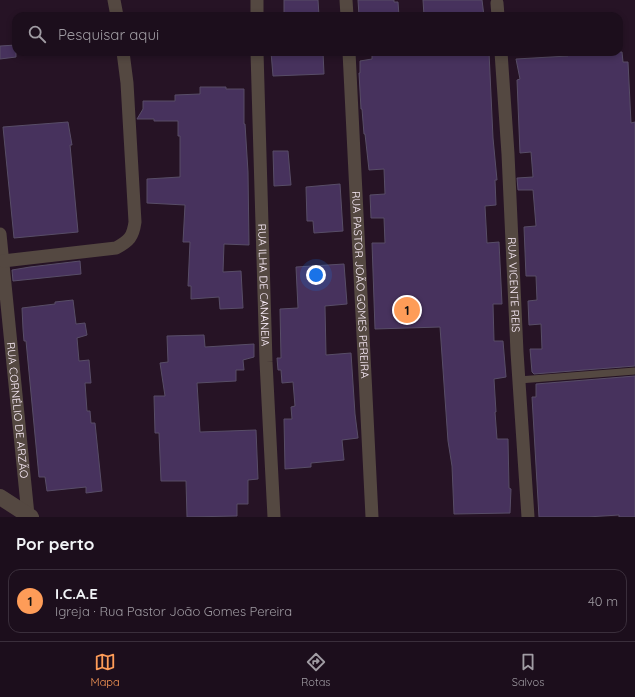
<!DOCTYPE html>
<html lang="pt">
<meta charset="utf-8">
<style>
body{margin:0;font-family:Quicksand,sans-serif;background:#291c29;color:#f1f3f6}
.you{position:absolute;left:316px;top:275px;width:14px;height:14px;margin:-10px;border:3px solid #fff;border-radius:50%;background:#1a73e8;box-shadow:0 0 0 6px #1a73e833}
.badge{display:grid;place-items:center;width:26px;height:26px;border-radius:50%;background:#fe9c58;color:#111;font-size:13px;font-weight:700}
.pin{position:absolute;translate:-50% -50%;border:2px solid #fff;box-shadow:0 1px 4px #0006}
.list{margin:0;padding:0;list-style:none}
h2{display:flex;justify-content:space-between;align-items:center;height:52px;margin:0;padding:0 16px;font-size:17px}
h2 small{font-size:13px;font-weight:400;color:#a09ca3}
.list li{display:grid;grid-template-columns:26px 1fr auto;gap:12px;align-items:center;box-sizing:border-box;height:64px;margin:0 8px 8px;padding:0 8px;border:1px solid #3a2e3b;border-radius:12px}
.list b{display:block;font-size:15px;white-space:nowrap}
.list p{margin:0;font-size:13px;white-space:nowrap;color:#a09ca3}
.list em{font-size:13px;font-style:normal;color:#a09ca3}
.icon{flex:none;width:22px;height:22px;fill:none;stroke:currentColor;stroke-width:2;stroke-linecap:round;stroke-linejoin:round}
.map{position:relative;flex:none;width:635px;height:517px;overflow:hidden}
.search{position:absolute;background:#1c0e1c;box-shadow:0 2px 6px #0003;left:12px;right:12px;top:12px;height:44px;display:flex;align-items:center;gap:10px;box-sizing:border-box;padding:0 14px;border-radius:12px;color:#a09ca3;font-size:15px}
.sheet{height:124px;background:#1c0e1c}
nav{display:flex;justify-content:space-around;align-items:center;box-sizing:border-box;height:56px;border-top:1px solid #3a2e3b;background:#1c0e1c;font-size:11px;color:#a09ca3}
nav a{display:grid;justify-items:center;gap:2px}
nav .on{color:#fe9c58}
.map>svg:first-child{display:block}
.building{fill:#47325d;stroke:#584d67}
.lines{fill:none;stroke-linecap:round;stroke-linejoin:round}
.service{stroke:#544841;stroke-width:7}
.minor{stroke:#544841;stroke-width:13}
.tertiary{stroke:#544841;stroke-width:16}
.labels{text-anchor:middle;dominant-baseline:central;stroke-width:3;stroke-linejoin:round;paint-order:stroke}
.street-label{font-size:11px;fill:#faecf9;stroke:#261325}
</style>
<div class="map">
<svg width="635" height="517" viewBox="0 0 635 517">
<rect width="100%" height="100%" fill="#261325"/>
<path class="building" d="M284,0H318L319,16H284Z
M358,0H394V2H398L399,16H359Z
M423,0H482L484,16H424Z
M16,45V57L0,59V46Z
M271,52H323L324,74L273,76Z
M372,52H489L493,138L497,180H495L496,205L485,206L487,243L499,242L502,304H493L494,341H503L506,377L494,379L496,412H495L497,439H508L509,488L511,489L510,513L454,514L452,466L448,441L440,327L375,329L372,243H385L384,218H371L370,195L385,194L384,169L369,170L365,134H364L362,109H361L359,73H360V61L372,59Z
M568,52H622L623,62H628L631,123L635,122V366L534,374L532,372L530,349H542L541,324L529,325L528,301L537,300L536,276H526L524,227L536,226L533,190H518L517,178L533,177L531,152L520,153L517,80L520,79L516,59L568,56Z
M200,87H226V89H244V124H245L248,172L249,245L224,244L223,272L241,271L243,308L220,309L219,297L191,299V286H188L190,242H183L185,205L147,203V179L180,177V136H178V121H154V119H137L143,109V101H175V95L200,94Z
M68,122L72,145H70L78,232L14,238L3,127Z
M273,151H288L291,185L274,186Z
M340,184L343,231L314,233L313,221H307L306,187Z
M80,261L81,274L13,281L12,270L30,267Z
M344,264L347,304L325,306L326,355L351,353L355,414L358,438L342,440L344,460L311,463V467L285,469L284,419H292L291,407L295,406L293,382L282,383L281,370H278L277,358H281L280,309L298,308L296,267Z
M73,300L76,324L85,323L87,335L77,338L79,361L89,360L91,383H85L87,411H90L91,423H95L102,491L86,493V487L47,491L45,477H39L26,341H24L23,329L22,308L55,304V302Z
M204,335L205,347L254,344V357L243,360L244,370H236V381L197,383L200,432L256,430L258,479L248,480V504H237V516L187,517L186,481H161L159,433H155L154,396H165L160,363L168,362L167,336Z
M635,376V517H619V515L587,517H539L532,397H536V384Z"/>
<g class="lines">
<path class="service" d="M519,380L635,371"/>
<g class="minor">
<path d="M114,0L117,16"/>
<path d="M257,0V16"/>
<path d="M346,0L347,16"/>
<path d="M497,3L498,16"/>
<path id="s1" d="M257,52L266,362L274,517"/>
<path id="s2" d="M349,52L372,517"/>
<path id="s3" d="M501,52L508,154L517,352L528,517"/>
<path id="s4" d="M0,234L28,515"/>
<path d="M3,261L116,248C129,241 133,237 135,222L127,83L123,52"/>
</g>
<path class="tertiary" d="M0,497L31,517"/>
</g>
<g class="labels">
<g class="street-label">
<text stroke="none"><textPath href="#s1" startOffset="233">RUA ILHA DE CANANEIA</textPath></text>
<text stroke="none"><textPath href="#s2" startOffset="233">RUA PASTOR JOÃO GOMES PEREIRA</textPath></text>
<text stroke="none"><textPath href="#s3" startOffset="233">RUA VICENTE REIS</textPath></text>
<text stroke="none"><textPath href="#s4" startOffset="177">RUA CORNÉLIO DE ARZÃO</textPath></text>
</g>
</g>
</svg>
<div class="you"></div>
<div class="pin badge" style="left:407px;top:310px">1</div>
<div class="search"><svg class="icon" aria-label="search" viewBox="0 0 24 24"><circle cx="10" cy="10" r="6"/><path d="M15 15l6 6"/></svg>Pesquisar aqui</div>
</div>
<section class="sheet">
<h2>Por perto<small></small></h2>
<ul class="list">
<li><span class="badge">1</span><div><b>I.C.A.E</b><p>Igreja · Rua Pastor João Gomes Pereira</p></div><em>40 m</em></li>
</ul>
</section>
<nav>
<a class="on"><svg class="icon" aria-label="map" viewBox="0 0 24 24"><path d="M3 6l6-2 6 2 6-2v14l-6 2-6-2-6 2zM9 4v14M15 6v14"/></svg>Mapa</a>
<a><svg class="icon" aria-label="directions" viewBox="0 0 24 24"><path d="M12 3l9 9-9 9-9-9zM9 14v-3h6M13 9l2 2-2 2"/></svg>Rotas</a>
<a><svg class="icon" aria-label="saved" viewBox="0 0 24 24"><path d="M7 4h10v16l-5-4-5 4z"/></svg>Salvos</a>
</nav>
